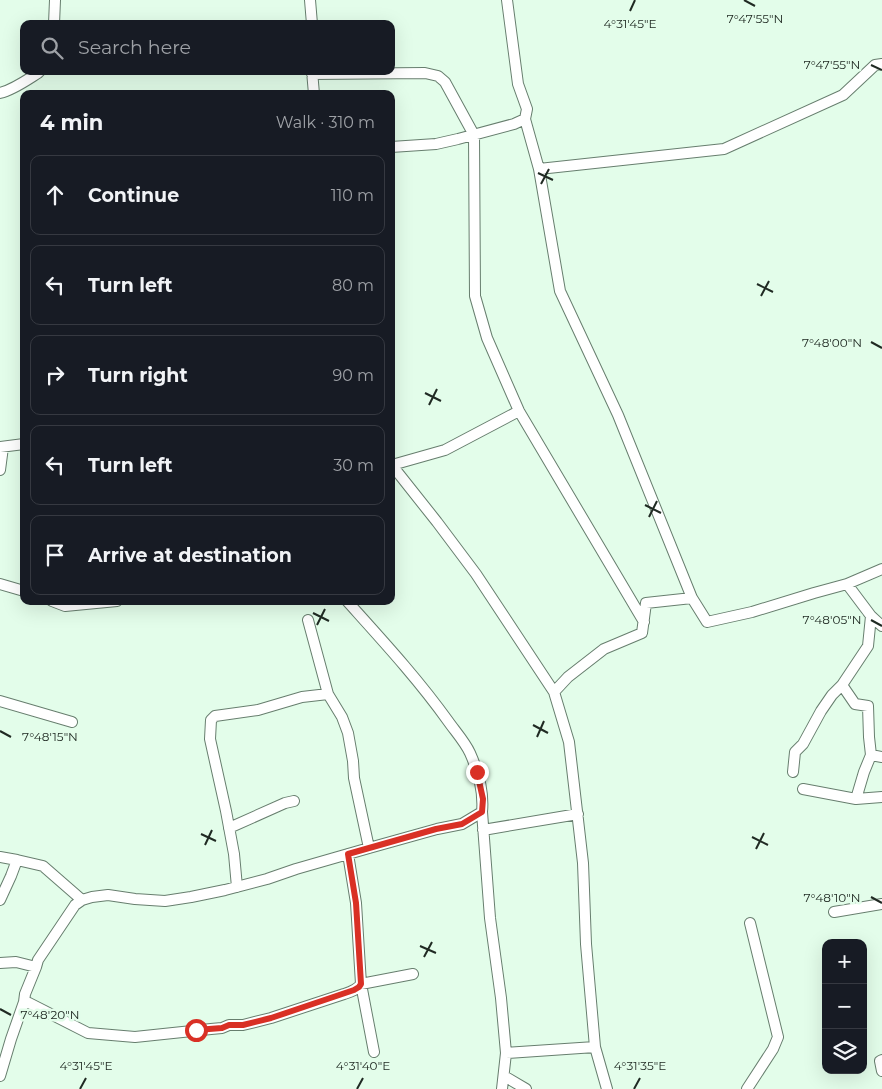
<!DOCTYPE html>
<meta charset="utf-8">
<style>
body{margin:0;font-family:Montserrat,sans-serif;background:#20242c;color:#f1f3f6}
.controls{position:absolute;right:15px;bottom:15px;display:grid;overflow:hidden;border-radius:10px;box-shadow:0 5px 20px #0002}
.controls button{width:45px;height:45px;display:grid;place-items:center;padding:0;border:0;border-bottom:1px solid #363941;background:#171b24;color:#f1f3f6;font:25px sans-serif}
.stop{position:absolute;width:15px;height:15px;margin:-11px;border:4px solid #d93025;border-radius:50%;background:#fff}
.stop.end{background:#d93025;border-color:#fff;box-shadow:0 1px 5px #0008}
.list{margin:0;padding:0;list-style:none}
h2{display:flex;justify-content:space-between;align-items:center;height:65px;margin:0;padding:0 20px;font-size:21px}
h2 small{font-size:16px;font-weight:400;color:#9ea1a6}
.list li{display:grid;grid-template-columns:32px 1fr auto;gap:15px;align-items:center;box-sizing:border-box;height:80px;margin:0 10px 10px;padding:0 10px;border:1px solid #363941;border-radius:10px}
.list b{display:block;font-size:19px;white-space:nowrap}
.list em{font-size:16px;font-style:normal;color:#9ea1a6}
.icon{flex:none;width:28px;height:28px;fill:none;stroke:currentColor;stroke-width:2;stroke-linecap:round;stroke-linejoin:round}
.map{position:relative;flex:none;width:882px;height:1089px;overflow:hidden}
.search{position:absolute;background:#171b24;box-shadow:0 5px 20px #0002;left:20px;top:20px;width:375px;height:55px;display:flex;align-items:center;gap:12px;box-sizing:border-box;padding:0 18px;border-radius:10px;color:#9ea1a6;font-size:19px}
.panel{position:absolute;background:#171b24;box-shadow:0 5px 20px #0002;left:20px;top:90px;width:375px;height:515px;border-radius:10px}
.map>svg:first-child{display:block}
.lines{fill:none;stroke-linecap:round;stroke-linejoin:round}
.street-casing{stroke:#677e6e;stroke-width:12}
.street{stroke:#fff;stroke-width:10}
.route{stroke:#d93025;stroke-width:6}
.ticks{fill:none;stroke:#202a23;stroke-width:2}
.ticks-label{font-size:12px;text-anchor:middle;fill:#202a23;stroke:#e3fdea;stroke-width:5;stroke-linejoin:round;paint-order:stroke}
</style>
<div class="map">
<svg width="882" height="1089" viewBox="0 0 882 1089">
<rect width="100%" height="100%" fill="#e3fdea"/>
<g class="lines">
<defs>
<path id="street" d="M310,0L312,24
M54,24L55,0
M312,71L314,94
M312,74L425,73L438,76L445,82L474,135L475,296L487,338L519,411L644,622
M0,93C13,90 27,80 38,73L40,71
M525,119L539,169L560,291L618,415L692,598
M391,147L436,144L458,139L514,124L525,119L527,109L518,84L507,0
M539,169L724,149L843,95L875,65L882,64
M0,447L24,444
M391,464L437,522L476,574L554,692L569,742L583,863L586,944L595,1047L607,1089
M392,465L445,450L519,411
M0,470L3,447
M0,584L24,591
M847,584L871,616L882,626
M52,601L65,606L117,601
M347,601C382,640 418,679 448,721C455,731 465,742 470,753C478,771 484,792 482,812L490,918L501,998L506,1053L502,1089
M308,620L328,694L342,717L348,733L353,761L354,778L369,848
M554,692L568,677L604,649L642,633L646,603L692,598L707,622L752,612L814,593L847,584L882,569
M0,701L72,722
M871,755L882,757
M793,772L795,752L803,744L821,711L832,695L842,685
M803,789L856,799L882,797
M856,799L864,772L871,755L869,737L868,706L855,704L842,685L868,646L871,616
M229,828L285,803L294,801
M483,830L578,814
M0,857L17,860L11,876L0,900
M17,860L43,866L82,900
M237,887L234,854L226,811L210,739L211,720L215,716L258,710L302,697L328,694
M834,912L882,904
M0,963L16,962L36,967L38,960L75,905L82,900L92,897L108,895L135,899L165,901L191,897L225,890L267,879L296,869L369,848L437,829L462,824L482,812
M36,967L25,994L24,1002L29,1003L88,1033L135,1037L211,1029L222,1028L229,1025H243L271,1018L344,994C350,992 357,990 361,984L356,903L348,854
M374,1052L361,984L413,974
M506,1053L595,1047
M882,1060L880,1061L882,1071
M0,1076L11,1039L24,1002
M504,1076L526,1089
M747,1089L773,1049L778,1037L750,923"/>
</defs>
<use href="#street" class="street-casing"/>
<use href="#street" class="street"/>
</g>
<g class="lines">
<path class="route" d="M196,1030L222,1028L229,1025H243L271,1018L354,990L359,987L361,984L356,903L348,854L436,829L462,824L482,812L483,799L477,772"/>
</g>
<path class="ticks" d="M744,0L755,6M630,11L635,0M871,65L882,70M538,173L553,180M541,184L549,169M757,284L773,292M761,296L769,281M871,342L882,348M425,393L441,401M429,405L437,389M645,505L661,513M649,517L657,501M313,613L329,621M871,620L882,626M317,625L325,609M533,725L548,733M0,731L11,737M537,737L544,721M201,834L216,841M752,837L768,845M205,845L212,830M756,849L764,833M871,897L882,903M420,946L436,953M424,957L432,942M0,1009L11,1015M80,1089L86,1078M357,1089L363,1078M634,1089L640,1078"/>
<g class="ticks-label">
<text x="755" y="23">7°47'55"N</text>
<text x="630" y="28">4°31'45"E</text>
<text x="832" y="69">7°47'55"N</text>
<text x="832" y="347">7°48'00"N</text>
<text x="832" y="624">7°48'05"N</text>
<text x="50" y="741">7°48'15"N</text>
<text x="832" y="902">7°48'10"N</text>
<text x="50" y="1019">7°48'20"N</text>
<text x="86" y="1070">4°31'45"E</text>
<text x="363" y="1070">4°31'40"E</text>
<text x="640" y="1070">4°31'35"E</text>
</g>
</svg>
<div class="controls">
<button>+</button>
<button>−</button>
<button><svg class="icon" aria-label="layers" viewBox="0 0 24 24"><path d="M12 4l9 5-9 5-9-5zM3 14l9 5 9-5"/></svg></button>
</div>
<div class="stop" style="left:196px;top:1030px"></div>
<div class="stop end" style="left:477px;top:772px"></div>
<div class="search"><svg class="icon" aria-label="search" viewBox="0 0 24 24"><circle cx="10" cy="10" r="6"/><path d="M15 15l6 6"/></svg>Search here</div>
<section class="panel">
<h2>4 min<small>Walk · 310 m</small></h2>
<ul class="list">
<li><svg class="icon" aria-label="ahead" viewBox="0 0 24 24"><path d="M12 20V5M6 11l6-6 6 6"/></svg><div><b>Continue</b></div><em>110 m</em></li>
<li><svg class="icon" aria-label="left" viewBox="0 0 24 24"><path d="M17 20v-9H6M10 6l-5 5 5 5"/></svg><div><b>Turn left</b></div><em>80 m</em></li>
<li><svg class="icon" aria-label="right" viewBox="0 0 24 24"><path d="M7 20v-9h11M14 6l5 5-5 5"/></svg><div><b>Turn right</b></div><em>90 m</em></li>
<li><svg class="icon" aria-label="left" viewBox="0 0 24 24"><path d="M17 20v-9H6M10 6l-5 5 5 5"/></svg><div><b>Turn left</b></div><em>30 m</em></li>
<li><svg class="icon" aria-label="arrive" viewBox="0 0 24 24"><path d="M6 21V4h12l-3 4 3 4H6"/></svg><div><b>Arrive at destination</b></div></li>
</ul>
</section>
</div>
